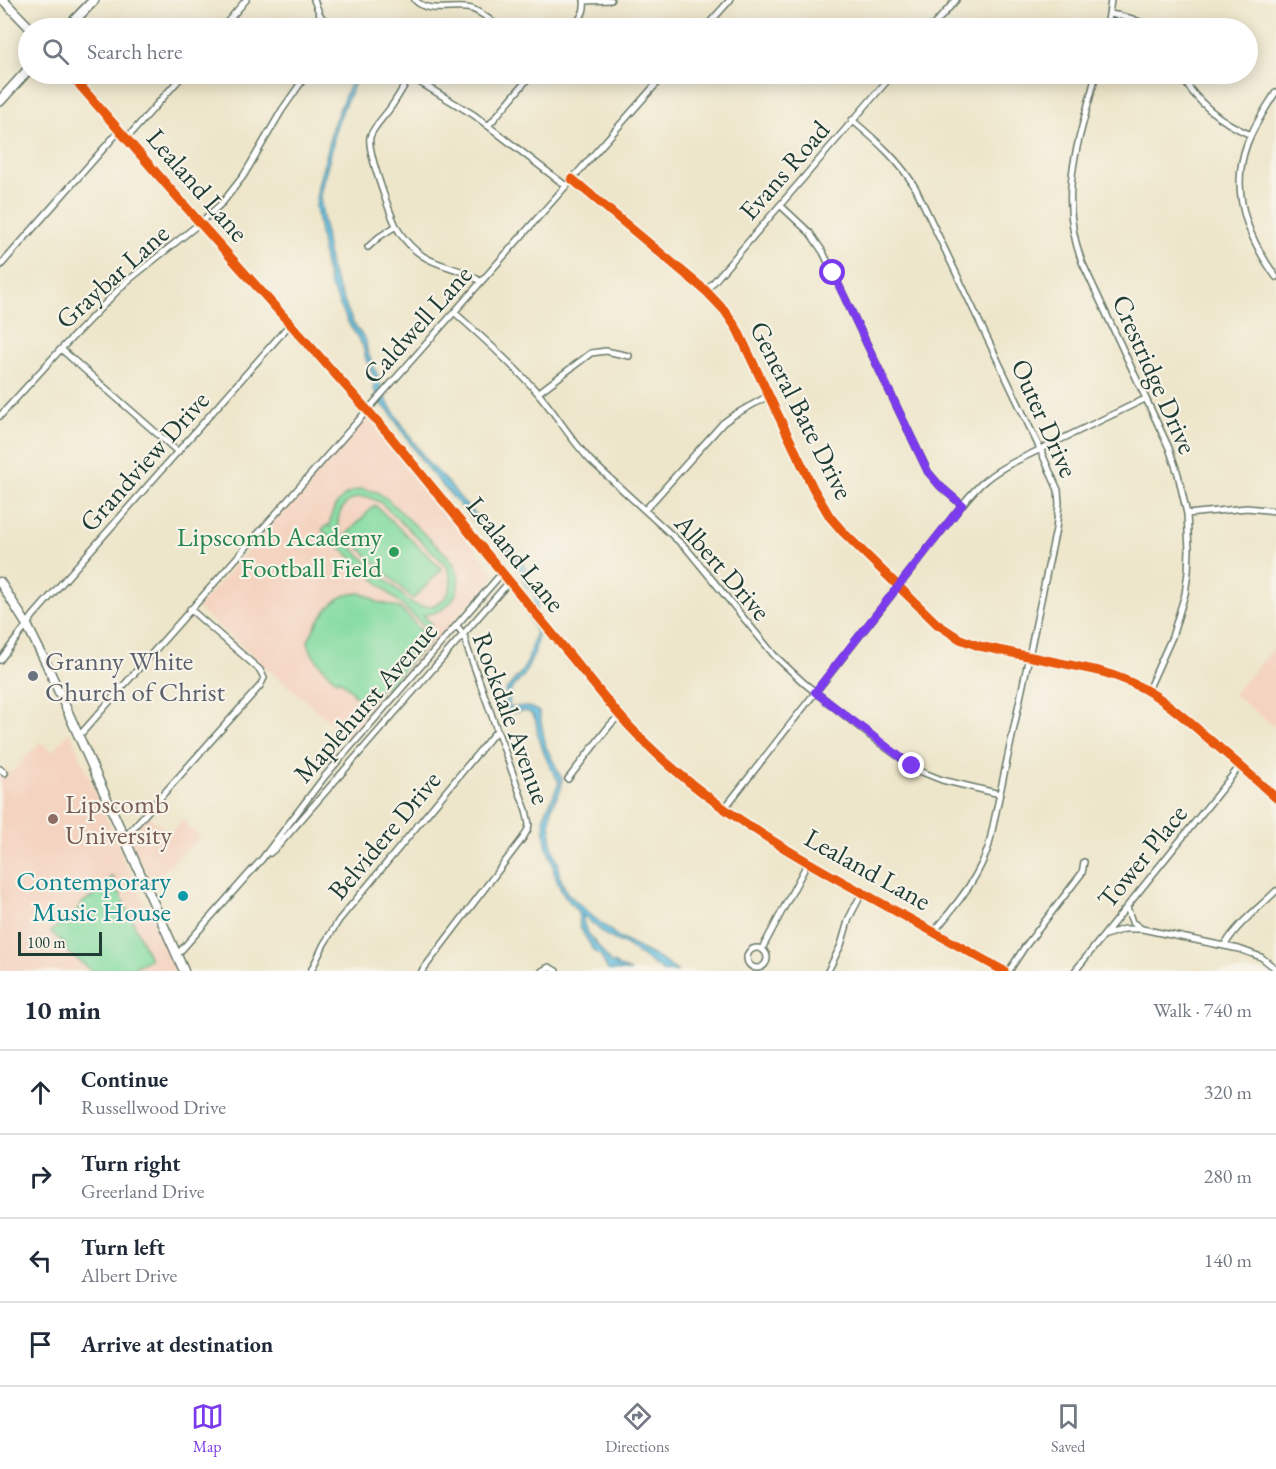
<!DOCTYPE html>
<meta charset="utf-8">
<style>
body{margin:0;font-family:"EB Garamond",serif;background:#f6f6f7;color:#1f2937}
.scale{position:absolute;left:18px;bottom:15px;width:84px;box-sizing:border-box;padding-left:6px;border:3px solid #1f3d34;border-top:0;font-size:16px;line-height:21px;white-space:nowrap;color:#1f3d34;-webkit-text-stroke:4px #f7f3e8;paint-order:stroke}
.stop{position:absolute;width:18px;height:18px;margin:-14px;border:4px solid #7c3aed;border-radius:50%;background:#fff}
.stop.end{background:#7c3aed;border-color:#fff;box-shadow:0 2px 6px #0008}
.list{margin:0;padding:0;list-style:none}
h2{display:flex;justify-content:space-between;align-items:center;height:78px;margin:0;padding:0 24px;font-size:26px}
h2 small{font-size:20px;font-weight:400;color:#747a83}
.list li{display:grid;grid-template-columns:39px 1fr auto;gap:18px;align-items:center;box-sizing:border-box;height:84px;padding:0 24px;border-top:2px solid #e0e1e3}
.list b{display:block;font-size:22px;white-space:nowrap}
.list p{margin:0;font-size:20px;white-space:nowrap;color:#747a83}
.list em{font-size:20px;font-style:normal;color:#747a83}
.icon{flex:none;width:33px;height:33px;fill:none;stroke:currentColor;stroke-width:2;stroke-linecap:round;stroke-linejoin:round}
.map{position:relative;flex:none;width:1276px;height:971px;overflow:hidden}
.search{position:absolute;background:#fff;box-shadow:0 3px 15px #0003;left:18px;right:18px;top:18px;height:66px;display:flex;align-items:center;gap:15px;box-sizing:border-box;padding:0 21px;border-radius:33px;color:#747a83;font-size:22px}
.sheet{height:414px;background:#fff}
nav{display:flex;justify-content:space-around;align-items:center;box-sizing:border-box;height:84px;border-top:2px solid #e0e1e3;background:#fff;font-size:16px;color:#747a83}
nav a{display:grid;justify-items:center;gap:3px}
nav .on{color:#7c3aed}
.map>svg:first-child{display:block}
.built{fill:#f4d3c0}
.green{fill:#83dba0;stroke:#518c6a;stroke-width:1.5;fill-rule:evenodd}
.water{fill:#63bee1;stroke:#417e8a;stroke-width:1.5}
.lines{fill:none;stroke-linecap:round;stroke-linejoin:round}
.street-casing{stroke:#677868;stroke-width:8}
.secondary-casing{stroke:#677868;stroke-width:11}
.primary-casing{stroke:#677868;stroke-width:12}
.street{stroke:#fff;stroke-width:5}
.secondary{stroke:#fff;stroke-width:8}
.primary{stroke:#fff;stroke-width:9}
.cycleway-casing{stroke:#f7f3e8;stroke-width:13}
.cycleway{stroke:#e8590c;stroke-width:9}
.route{stroke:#7c3aed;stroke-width:8}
.leisure-dot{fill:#2e9e5b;stroke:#f7f3e8;stroke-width:2}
.worship-dot{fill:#6b7280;stroke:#f7f3e8;stroke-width:2}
.education-dot{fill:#8d6e63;stroke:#f7f3e8;stroke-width:2}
.culture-dot{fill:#0f9aa8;stroke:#f7f3e8;stroke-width:2}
.labels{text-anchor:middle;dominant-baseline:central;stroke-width:4.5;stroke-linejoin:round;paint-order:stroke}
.street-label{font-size:27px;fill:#1f3d34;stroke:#f7f3e8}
.leisure-label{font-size:27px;fill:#27864d;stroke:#f7f3e8;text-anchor:end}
.worship-label{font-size:27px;fill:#5b616d;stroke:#f7f3e8;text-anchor:start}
.education-label{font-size:27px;fill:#785e54;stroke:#f7f3e8;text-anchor:start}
.culture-label{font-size:27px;fill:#0d838f;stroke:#f7f3e8;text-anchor:end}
</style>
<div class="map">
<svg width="1276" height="971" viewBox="0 0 1276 971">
<rect width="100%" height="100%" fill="#f7f3e8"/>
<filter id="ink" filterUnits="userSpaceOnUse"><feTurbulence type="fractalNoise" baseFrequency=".0167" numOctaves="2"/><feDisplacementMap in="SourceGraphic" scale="12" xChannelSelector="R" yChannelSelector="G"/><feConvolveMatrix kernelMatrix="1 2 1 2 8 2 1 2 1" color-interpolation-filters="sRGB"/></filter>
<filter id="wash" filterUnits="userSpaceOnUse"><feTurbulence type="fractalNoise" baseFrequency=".008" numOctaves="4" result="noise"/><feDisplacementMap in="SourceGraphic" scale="24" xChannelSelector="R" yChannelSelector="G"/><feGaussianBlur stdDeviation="1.35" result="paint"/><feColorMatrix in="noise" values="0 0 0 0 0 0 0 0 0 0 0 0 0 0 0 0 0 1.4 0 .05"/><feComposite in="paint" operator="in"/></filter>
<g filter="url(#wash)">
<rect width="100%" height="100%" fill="#eee6ca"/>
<path class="built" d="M367,415L496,575L351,740L197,608Z
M1276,646V728L1233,694Z
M70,731L125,863L178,971H0V774L4,769L11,773L40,742L53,751Z
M147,814L170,834L182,820L200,837L151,883L128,838Z"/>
<path class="green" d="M362,489L377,492L386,498L449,557C470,582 454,613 423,615L432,624L427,629L322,530L327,525L330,527C330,507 342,492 362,489ZM358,497H368L380,502L445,564C463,589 437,618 410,602L343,539C333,521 339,503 358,497Z
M375,505L442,569L413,599L346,535Z
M360,593L371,597L377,602L390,605L399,608L407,615L430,640L387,688L384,686L376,695V696C366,702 361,701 352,694L353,692L339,679L337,681C324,668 311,659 308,641C315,625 326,607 340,598C345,594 354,594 360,593Z
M112,876L150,959L126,971H92L65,950V944L51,932L65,918L74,920L76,911L83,902L99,893Z"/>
<path class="water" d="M354,74H359L346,102L335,130L333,145L322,186L320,197L330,268L353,323L366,341L367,351L379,379L380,386L389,405L428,463L443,477L465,504L519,558L525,566L530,584L537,589L540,596L534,618L539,629L534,654L524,675L510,691L509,706L511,708C520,706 531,706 539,712L546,747L562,779L561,789L552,806L550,822L552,847L558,862L559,875L567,893L592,916L621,939L656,957L677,971H663L626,945L607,936L583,915C581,933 603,948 610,963L616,964V966L631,971L608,970L600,955L594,951L585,936L580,927L578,912L562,892L558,883L554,872L553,864L546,844L544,816L559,783C557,777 553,772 550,766C545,757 541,745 538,735C536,727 538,717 530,713C520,706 512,719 505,708L506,690L522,671L528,661L530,651L536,632L528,615L536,597L534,593L526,586L517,562L468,514L426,467L391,414L380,402L374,389V378L366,359L363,346L349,324L330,284L325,266L316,206L318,185L328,150L332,128Z"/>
</g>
<g filter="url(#ink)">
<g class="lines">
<defs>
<path id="street" d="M314,0L320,15L330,28
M415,0C429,15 454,4 472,9C483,13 491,21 500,28
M584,1L611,0
M1110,14C1125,16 1138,19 1150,28
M222,28L246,0
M571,28C579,20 586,13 584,0
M705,28L730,0
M931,28L956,0
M1107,28L1111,0
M406,74L474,115L566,186
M1096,74C1080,140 1056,193 1082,262L1169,448L1178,474L1187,514L1189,550L1188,572L1185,594L1172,637L1148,690
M1180,74C1197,103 1220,122 1251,135
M410,76C404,86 398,97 391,107C385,116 373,127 370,137C367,151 392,221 400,233C406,242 414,250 423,256C441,268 464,268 481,282
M1276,92C1266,108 1254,125 1247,144C1229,192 1248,238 1276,277
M852,120C877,141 900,161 916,189L1040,449L1058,490L1059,504L1056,529L989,845C978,880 956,904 934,932
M489,125L532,74
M127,138L184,74
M572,179L706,291L725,311L737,329L813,488L830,517L843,532L937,624L960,639L979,646L1099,671C1148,684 1172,707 1209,739C1232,758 1254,778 1276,798
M780,205L810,233L823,252L928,472L941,487L962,505
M368,247L379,237L396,226
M0,266L120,130
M706,291L893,74
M454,312C483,338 511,363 537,392C556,414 571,440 591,461L687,549L774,655L804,683L877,741L917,770L942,780L1000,794
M61,349L178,452
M538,393L591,353L606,351L629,356
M0,416L61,349L125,283L200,223L223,202L244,175L282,110L307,74
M645,510L723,423L734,415L768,396
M1187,514L1247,508L1276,511
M0,660L27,625L33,616L291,323
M79,736L665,74
M0,769L5,773
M568,779L610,725L619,716
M724,809L962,505C979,484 990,474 1014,462L1145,399
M124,838L260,686L264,678L260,670L190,609
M270,853L278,846L509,582
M1127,907L1132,922L1142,929L1239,949L1261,957L1276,969
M1105,935L1124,929H1140
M1225,945C1237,924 1259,908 1276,891
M747 958a10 10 0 1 1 20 0a10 10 0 1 1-20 0Z
M762,949L808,862
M177,955L262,859L325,776L502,573
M311,971L324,944L339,920L497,730
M422,971L523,838L528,829L529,824L526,810L467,647L464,635L457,626
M542,971L549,967L556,971
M828,971L841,945L849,918L862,893
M1009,971L1024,948L1082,873L1084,862
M1075,971L1240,766"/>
<path id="secondary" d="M3,0L30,28
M70,74L200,223L386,431L615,710C680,787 765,839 852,887C903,915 954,943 1004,971
M0,582L27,625L46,663L184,971"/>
<path id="primary" d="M67,28L94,0
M0,101L28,70"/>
</defs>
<use href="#street" class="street-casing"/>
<use href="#secondary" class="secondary-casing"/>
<use href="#primary" class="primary-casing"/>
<use href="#street" class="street"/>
<use href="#secondary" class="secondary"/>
<use href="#primary" class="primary"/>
<defs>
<path id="cycleway" d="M70,74L200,223L386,431L615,710C680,787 765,839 852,887C903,915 954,943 1004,971
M572,179L706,291L725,311L737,329L813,488L830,517L843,532L937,624L960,639L979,646L1099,671C1148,684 1172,707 1209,739C1232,758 1254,778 1276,798"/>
</defs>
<use href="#cycleway" class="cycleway-casing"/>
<use href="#cycleway" class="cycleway"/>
</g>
</g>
<g class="lines" filter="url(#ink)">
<path class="route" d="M833,273L928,472L940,486L962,505L815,692L912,766"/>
</g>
<circle class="leisure-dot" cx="394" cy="552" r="6"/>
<circle class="worship-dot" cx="33" cy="676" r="6"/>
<circle class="education-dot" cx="53" cy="819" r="6"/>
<circle class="culture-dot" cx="183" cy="896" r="6"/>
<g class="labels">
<g class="street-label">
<text transform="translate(784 170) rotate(-49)">Evans Road</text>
<text transform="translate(198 185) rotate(49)">Lealand Lane</text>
<text transform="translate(112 276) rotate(-42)">Graybar Lane</text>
<text transform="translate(417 324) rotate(-48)">Caldwell Lane</text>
<text transform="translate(1155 374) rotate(66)">Crestridge Drive</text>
<text transform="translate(802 410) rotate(63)">General Bate Drive</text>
<text transform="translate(1045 418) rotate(66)">Outer Drive</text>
<text transform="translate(144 461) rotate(-48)">Grandview Drive</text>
<text transform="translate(516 554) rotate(51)">Lealand Lane</text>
<text transform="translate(723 567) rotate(49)">Albert Drive</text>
<text transform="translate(365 702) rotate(-49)">Maplehurst Avenue</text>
<text transform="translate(512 718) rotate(70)">Rockdale Avenue</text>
<text transform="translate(384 835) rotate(-50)">Belvidere Drive</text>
<text transform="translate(1142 856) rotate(-51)">Tower Place</text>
<text transform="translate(868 869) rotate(29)">Lealand Lane</text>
</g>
<g class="leisure-label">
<text x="382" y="536">Lipscomb Academy<tspan x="382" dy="31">Football Field</tspan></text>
</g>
<g class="worship-label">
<text x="45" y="660">Granny White<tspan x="45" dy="31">Church of Christ</tspan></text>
</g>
<g class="education-label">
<text x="65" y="803">Lipscomb<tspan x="65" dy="31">University</tspan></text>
</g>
<g class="culture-label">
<text x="171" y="880">Contemporary<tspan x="171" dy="31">Music House</tspan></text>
</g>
</g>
</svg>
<div class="scale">100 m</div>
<div class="stop" style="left:833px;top:273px"></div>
<div class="stop end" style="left:912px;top:766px"></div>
<div class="search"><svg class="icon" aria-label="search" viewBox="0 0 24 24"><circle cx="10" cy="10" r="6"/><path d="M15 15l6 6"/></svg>Search here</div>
</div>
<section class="sheet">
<h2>10 min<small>Walk · 740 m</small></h2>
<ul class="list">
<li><svg class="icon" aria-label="ahead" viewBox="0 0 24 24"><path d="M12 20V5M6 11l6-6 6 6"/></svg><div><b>Continue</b><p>Russellwood Drive</p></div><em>320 m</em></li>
<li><svg class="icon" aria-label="right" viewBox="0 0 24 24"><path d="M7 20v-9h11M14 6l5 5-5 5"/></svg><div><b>Turn right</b><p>Greerland Drive</p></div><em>280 m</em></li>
<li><svg class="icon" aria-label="left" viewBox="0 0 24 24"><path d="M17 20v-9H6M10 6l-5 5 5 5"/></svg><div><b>Turn left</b><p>Albert Drive</p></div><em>140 m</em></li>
<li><svg class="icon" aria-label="arrive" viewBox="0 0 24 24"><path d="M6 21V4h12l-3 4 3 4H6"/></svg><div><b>Arrive at destination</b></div></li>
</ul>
</section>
<nav>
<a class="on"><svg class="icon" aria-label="map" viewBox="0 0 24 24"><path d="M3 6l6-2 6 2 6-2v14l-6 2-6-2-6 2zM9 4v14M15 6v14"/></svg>Map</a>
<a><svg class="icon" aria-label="directions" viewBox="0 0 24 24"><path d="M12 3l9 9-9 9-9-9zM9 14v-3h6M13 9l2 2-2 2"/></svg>Directions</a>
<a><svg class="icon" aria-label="saved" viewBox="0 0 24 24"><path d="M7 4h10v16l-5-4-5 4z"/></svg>Saved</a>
</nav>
